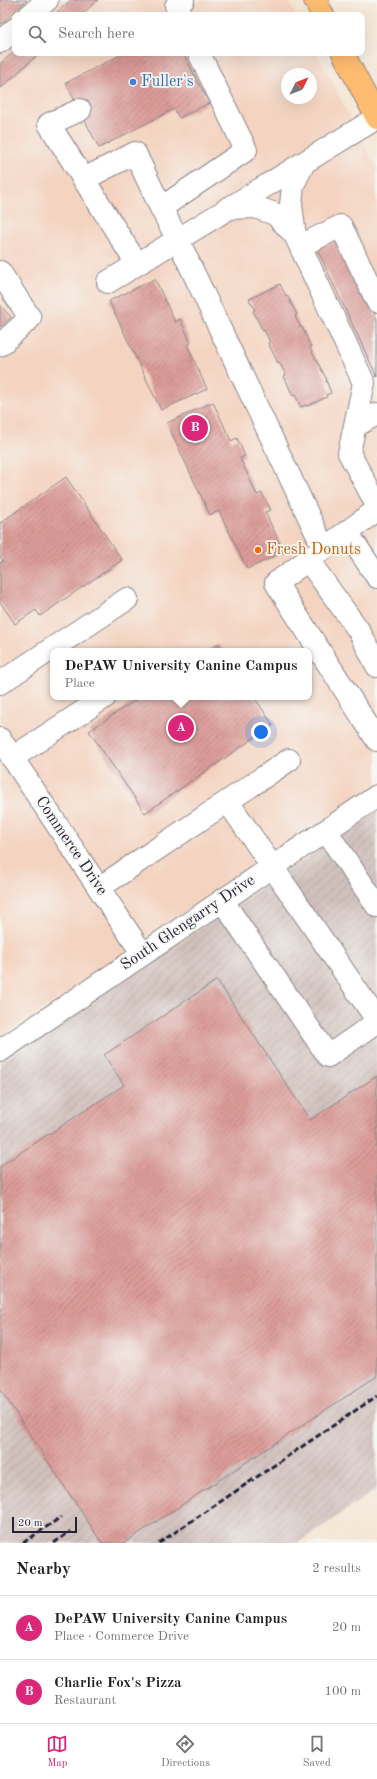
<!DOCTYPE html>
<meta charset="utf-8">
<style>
body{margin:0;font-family:"Old Standard TT",serif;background:#f6f6f6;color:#222}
.compass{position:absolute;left:281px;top:68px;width:36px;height:36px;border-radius:50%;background:#fff;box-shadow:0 4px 16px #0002;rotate:48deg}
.scale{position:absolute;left:12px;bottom:10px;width:65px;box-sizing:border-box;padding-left:4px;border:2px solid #22223b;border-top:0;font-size:11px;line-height:14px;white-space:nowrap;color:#22223b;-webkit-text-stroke:3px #f6f6f2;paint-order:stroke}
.you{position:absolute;left:261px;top:732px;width:14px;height:14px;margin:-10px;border:3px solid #fff;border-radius:50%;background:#1a73e8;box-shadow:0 0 0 6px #1a73e833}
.badge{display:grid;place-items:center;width:26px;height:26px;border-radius:50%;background:#db2777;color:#fff;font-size:13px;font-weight:700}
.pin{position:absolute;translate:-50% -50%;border:2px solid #fff;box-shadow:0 1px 4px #0006}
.popup{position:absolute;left:50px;top:648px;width:262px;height:52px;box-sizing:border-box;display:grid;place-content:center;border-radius:8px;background:#fff;filter:drop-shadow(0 1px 3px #0005);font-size:13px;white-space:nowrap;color:#767676}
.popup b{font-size:15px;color:#222}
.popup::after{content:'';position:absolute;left:50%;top:100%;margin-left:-8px;border:8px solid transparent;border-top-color:#fff}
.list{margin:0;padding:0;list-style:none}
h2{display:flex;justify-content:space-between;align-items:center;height:52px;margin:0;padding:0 16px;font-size:17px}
h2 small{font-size:13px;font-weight:400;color:#767676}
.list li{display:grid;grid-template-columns:26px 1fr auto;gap:12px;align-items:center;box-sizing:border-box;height:64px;padding:0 16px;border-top:1px solid #e0e0e0}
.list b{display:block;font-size:15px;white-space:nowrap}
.list p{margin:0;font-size:13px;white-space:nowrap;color:#767676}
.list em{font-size:13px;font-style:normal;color:#767676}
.icon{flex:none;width:22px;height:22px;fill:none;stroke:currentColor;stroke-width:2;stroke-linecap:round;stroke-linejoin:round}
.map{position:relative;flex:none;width:377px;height:1543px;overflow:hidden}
.search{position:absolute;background:#fff;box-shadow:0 4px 16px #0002;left:12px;right:12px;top:12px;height:44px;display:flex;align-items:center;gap:10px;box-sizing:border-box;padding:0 14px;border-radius:8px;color:#767676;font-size:15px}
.sheet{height:180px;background:#fff}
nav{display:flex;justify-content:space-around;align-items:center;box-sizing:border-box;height:56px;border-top:1px solid #e0e0e0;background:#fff;font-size:11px;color:#767676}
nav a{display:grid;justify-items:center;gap:2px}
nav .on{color:#db2777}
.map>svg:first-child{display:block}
.built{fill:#f4d3c0;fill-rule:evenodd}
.industrial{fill:url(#industrial-furrows)}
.building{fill:url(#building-hatch)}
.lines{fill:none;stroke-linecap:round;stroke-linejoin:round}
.minor-casing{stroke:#8b8488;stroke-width:24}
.major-casing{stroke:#8b8488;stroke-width:24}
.minor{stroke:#fff;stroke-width:22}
.major{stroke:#febc70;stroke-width:22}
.rail{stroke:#22223b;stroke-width:3;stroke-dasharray:6 3;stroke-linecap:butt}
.shop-dot{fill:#3f7fe0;stroke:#f6f6f2;stroke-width:1.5}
.food-dot{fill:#e8710a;stroke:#f6f6f2;stroke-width:1.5}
.labels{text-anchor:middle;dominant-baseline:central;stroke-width:3.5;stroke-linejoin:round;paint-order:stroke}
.shop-label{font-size:16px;fill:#366cbe;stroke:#f6f6f2;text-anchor:start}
.food-label{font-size:16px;fill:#c56008;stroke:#f6f6f2;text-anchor:start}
.street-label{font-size:16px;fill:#22223b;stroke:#f6f6f2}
</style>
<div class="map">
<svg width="377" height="1543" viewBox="0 0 377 1543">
<defs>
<pattern id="industrial-furrows" width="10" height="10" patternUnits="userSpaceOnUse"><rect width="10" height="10" fill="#d0c0bc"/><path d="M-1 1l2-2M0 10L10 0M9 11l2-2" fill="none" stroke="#b2a5a2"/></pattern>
<pattern id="building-hatch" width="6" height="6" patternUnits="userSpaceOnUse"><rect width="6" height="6" fill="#dc9c98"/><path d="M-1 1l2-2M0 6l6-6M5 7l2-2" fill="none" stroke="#b27f7d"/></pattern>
</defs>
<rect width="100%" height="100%" fill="#f6f6f2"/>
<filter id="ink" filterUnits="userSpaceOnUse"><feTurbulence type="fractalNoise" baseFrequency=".025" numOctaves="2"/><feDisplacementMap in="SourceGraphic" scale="8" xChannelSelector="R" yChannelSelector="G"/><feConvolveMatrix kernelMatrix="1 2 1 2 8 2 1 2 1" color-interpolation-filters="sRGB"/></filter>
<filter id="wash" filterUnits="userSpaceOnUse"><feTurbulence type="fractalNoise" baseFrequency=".012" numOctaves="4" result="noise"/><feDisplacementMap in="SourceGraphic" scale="16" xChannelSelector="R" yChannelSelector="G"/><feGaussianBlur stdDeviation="0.9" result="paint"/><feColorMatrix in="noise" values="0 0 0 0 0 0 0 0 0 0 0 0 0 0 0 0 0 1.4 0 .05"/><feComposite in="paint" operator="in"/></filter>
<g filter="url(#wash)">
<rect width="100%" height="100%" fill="#f4e6d4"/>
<path class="built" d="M0,0H288L296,15H15V53H317L377,169V783L142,940L0,732ZM287,74H311V98H287ZM53,651H309V697H53Z
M0,748L131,951L0,1037Z"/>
<path class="industrial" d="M377,811V1489L298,1543H0V1062Z"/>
<g id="blocks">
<path class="building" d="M0,0H27L0,25Z
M71,0H98L81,15H54Z
M15,51V53H39L0,89V64Z
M124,53H183L209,103L179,118L174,109L99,148L66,83Z
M339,239L377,319V377L317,249Z
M155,279L175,322L180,319L191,343L187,345L207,389L161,410L109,301Z
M280,284L286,296L287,295L297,315L295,316L301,328L302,327L311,347L310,348L327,380H326L331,393L326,395L327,397L307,406L306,405L301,407L295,395L293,396L284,376L286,375L279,362L278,363L268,343L270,342L264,330L263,331L253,311L255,310L249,299Z
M0,305L11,317L0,327Z
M213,402L231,441L237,438L245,456L240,458L257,495L262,493L271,510L265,512L284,552L247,569L219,511L210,515L167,423Z
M66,477L122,560L40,616L36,610L15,624L0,602V563L3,561L0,557V523Z
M218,644L223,651H207Z
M140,697H254L273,725L145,813L89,731Z
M217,980L310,1120L377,1076V1376L124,1543H102L0,1389V1166L124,1085L104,1055Z"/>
</g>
</g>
<g filter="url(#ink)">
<use href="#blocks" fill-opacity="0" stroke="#8b8488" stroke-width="1"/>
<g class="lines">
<defs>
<path id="minor" d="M30,15L47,0
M180,15L176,6L183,0
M0,42L15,29
M199,53L246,150L161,208L178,240L324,549
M80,110L49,124L137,264
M304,163L293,185L291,205L295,235L364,383L349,453L377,505
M84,179L135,153L161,208
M228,208L255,207L275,214L295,235
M300,246L341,226L377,301
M0,272L30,318L0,345
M108,282L377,118
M355,426L377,414
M377,510L276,583L377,740
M347,532L377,577
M308,560L359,631L377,666
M0,683L127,599
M0,739L142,953
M12,758L105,697
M228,802L377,1020
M326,831L377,906
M99,888L289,760
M222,900L328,1056L377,1022
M0,1051L377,796"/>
<path id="major" d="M315,0L323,15
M343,53L377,118"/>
</defs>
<use href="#minor" class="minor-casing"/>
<use href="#major" class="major-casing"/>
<use href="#minor" class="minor"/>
<use href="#major" class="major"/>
<path class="rail" d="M23,1543L61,1517
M54,1543L71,1531
M159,1543L377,1396"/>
</g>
</g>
<circle class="shop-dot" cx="133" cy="82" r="4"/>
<circle class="food-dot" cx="258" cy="550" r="4"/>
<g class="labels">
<g class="shop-label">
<text x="141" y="82">Fuller's</text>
</g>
<g class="food-label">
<text x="266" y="550">Fresh Donuts</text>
</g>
<g class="street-label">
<text transform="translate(71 846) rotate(56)">Commerce Drive</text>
<text transform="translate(188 923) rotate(-34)">South Glengarry Drive</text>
</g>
</g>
</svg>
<svg class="compass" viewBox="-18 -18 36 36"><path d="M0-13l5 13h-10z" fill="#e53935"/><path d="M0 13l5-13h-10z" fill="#767676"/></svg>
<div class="scale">20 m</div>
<div class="you"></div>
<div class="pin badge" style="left:181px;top:728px">A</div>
<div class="popup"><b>DePAW University Canine Campus</b>Place</div>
<div class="pin badge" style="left:195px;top:428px">B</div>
<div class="search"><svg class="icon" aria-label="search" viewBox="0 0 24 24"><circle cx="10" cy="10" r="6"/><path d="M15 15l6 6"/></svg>Search here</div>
</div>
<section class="sheet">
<h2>Nearby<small>2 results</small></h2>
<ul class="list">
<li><span class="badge">A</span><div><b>DePAW University Canine Campus</b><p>Place · Commerce Drive</p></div><em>20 m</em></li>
<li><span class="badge">B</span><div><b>Charlie Fox's Pizza</b><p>Restaurant</p></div><em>100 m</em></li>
</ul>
</section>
<nav>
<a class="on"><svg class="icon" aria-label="map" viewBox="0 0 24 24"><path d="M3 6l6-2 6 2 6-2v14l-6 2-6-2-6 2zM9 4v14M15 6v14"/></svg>Map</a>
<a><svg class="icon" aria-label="directions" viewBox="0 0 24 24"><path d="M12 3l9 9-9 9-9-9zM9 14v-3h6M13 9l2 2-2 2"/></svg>Directions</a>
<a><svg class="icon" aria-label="saved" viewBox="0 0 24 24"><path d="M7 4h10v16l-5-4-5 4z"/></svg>Saved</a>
</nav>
